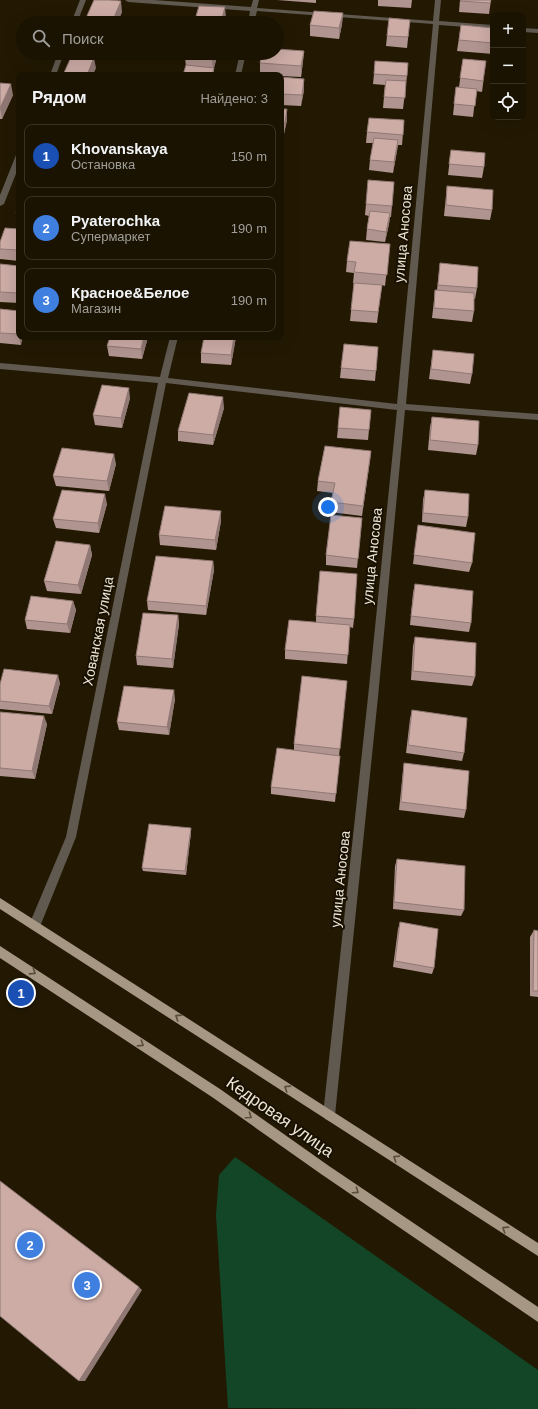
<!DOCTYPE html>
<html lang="ru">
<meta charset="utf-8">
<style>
body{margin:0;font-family:Arial,sans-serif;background:#272011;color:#f1f3f6}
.controls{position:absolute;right:12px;top:12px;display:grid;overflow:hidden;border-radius:8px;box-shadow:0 4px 16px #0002}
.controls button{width:36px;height:36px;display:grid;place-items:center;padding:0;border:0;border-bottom:1px solid #383224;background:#1a1302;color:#f1f3f6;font:20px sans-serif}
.you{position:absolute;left:328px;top:507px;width:14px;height:14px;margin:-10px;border:3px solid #fff;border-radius:50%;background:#1a73e8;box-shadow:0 0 0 6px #1a73e833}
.badge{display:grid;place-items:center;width:26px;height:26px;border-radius:50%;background:#56c9e1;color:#fff;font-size:13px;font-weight:700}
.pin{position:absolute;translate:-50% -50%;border:2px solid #fff;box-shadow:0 1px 4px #0006}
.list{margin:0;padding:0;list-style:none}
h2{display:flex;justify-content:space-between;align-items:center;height:52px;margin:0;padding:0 16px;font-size:17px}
h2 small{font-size:13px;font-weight:400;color:#9f9e99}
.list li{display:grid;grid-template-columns:26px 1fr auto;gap:12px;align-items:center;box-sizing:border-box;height:64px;margin:0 8px 8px;padding:0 8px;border:1px solid #383224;border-radius:8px}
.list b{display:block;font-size:15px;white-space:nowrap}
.list p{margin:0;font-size:13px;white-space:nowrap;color:#9f9e99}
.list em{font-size:13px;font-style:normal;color:#9f9e99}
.icon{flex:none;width:22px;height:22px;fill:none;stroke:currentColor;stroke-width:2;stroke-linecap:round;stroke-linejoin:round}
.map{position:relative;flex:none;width:538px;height:1409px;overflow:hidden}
.search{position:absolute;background:#1a1302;box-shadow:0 4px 16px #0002;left:16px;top:16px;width:268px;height:44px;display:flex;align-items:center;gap:10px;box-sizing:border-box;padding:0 14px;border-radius:22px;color:#9f9e99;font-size:15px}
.panel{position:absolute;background:#1a1302;box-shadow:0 4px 16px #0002;left:16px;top:72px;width:268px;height:268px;border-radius:8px}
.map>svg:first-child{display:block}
.green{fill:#134626}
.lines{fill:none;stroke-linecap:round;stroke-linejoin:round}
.street{fill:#60594f;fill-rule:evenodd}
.primary{fill:#a59783;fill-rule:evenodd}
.wall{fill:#b0948f}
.shaded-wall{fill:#907874}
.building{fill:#cdaca6;stroke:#907874}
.oneway{stroke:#594d3b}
.labels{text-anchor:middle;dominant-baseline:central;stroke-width:4;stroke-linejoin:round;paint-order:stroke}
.street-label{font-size:14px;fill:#ece6d8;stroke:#1a1000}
.near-street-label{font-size:17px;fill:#ece6d8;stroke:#1a1000}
</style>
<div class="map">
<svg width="538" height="1409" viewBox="0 0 538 1409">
<rect width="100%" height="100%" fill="#231903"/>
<path class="green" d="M235,1157L538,1370V1409L228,1408L216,1215L219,1175Z"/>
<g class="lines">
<path class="street" d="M80,0H86L77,23H71Z
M125,0H154L251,7L253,0H259L257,8L433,21L435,0H441L439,21L493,25V29L439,25L406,404L538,414V420L405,410L378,697L335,1115L333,1119L329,1121L325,1119L323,1115L368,697L397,410L166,383L76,837L39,929L35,930L31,929L29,925L66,837L158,383L0,369V363L160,377L170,337H178L168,378L397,404L433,24L257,11L254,23H248L250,11L128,2Z
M523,28L538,29V33L523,32Z
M58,53H64L56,75H50Z
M240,53H246L241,75H235Z
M16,155H19V166L4,204L0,206V195Z"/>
<path class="primary" d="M0,898L538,1243V1256L0,909Z
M0,946L220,1089L329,1166L538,1307V1322L321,1174L212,1097L0,958Z"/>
</g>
<path class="wall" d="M277,0H316V3Z
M378,0H412L411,8L378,6Z
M460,0H491L489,14L459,12Z
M122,12L117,23H87L86,18Z
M343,13L342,24L339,39L310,36V25Z
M410,20L407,48L386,46L387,36Z
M461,25L493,28V54L457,51Z
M304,51L303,61L301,77L281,76V75L260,74V63Z
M75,53H114L111,59L75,55Z
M186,53H218L214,68V75H183L186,67L185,57Z
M463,59L486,61L482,92L476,91L473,117L453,115L456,87H459Z
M374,74L407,76L403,109L383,108L385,85L373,84Z
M281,77L304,79V90L301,106L281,105Z
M0,83L13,95L2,119H0Z
M281,109L287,120L284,134H281Z
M404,120L402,145H398L393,173L369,170L370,160L373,143H366L367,132Z
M451,150L484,167L482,178L448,175Z
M394,182L391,217H390L389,224L385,242L366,240L367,229L369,216L365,215L366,204Z
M447,186L492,210L490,220L444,216Z
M19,206V224L16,213Z
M19,229V261L0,259V242Z
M390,244L385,286L382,285L377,323L350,321L354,283H353L354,273L346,272L347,261Z
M440,263L477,288L475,299H474V311L472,322L432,318L434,301L435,290H437Z
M0,264L19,266V303L0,302Z
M0,309L19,311L21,345L0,343Z
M110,337H148L142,359L109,356L107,346Z
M236,337L231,365L201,363V353Z
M378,347L375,381L340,378L341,368Z
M433,350L472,374L470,384L429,379Z
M130,398L122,428L95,425L93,415Z
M340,407L371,410L368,440L337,438Z
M224,408L213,445L178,441V431Z
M432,417L478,445L476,455L428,450L430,427Z
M371,451L362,516L330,512L331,502L333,493L317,491L318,481Z
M116,464L109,491L56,486L53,476Z
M425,490L468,517L466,527L422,522L423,500Z
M107,504L99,533L56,528L53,519Z
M362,518L357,568L326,565V555Z
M221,521L216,550L160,545L159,535Z
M418,525L472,563L469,572L413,564Z
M90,545L92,555L81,594L47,591L44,581Z
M213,561L214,570L206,615L148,610L147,601Z
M415,584L471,623L469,632L410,625L413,593Z
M73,601L76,610L70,633L27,629L25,620Z
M178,615L179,624L173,668L137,665L136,656Z
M316,616L354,619L353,628L350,627L347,664L285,659V650L316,622Z
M415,637L475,677L472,686L411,680L413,646Z
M347,681L339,756H340L335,802L271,794V787L294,750V744Z
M60,683L52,714L0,709V684Z
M175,699L169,735L119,730L117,722Z
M412,710L464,753L462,761L406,753L410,719Z
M0,712L47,724L35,779L0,776Z
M404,763L466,810L464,818L399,810L403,771Z
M191,828V832L186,875L143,871L142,868Z
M397,859L464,910L461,916L393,909L395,866Z
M400,922L434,968L432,974L393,967L398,929Z
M534,930L538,931V997L530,996V937Z"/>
<path class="shaded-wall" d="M121,1L122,12L117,23H114L113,20Z
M225,7L226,18L224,23H221Z
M343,13L342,24L339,39V28Z
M304,51L303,61L301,77V66Z
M110,53H114L111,59Z
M214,53H218V54L213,70L212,59Z
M94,58L96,68L93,75H87Z
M214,68V75H212Z
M304,79V90L301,106L302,95Z
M11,84L13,95L2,119L0,108Z
M287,109V120L284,134L285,123Z
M398,140L397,151L393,173L394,162Z
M390,213L389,224L385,242L386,232Z
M19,332V337H23L21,345L18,334Z
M144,337H148L142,359L141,349Z
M234,337H236L231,365V355Z
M129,388L130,398L122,428L121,418Z
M223,397L224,408L213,445V435Z
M371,451L370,461L362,516L363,506Z
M114,454L116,464L109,491L107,481Z
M105,494L107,504L99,533L98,523Z
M221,511V521L216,550L215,540Z
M90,545L92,555L81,594L78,585Z
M213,561L214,570L206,615V606Z
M73,601L76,610L70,633L67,624Z
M178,615L179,624L173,668L172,659Z
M58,675L60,683L52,714L49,706Z
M174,690L175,699L169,735L167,727Z
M44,716L47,724L35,779L32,771Z
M191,828V832L186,875L185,871Z
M139,1287L142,1290L85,1381H79Z"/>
<path class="building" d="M94,0H110L121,1L113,20L86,18Z
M461,0H491L490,3L460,1Z
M199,6L225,7L221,23H194Z
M314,11L343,13L339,28L310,25Z
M389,18L410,20L408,37L387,36Z
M461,25L493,28V43L459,40Z
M277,49L304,51L301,66L260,63L262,53H277Z
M186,53H214L212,59L185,57Z
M72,55L94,58L87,75H63Z
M463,59L486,61L483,81L460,78Z
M375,61L408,63L407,76L374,74Z
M186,65L214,68L212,75H183Z
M281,77L304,79L302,95L281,94Z
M386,80L406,81L405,98L384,97Z
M0,83L11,84L0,108Z
M456,87L477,89L475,106L454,104Z
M281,109H287L285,123H281Z
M369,118L404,120L403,135L367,132Z
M374,138L398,140L394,162L370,160Z
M451,150L485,153L484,167L449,164Z
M368,180L394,182L392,206L366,204Z
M447,186L493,190L492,210L446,205Z
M19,206V213H16Z
M370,211L390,213L386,232L367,229Z
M5,228L19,229V250L0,249V242Z
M350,241L390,244L387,275L354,272L356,262L347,261Z
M440,263L478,267L477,288L438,285Z
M0,264L19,266V293L0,292Z
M354,283L382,285L378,312L351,310Z
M435,290L474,293V311L434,308Z
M0,309L19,311V332L18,334L0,333Z
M110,337H144L141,349L107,346Z
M204,337H234L231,355L201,353Z
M344,344L378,347L376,371L341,368Z
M433,350L474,354L472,374L431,369Z
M102,385L129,388L121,418L93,415Z
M189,393L223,397L213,435L178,431Z
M340,407L371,410L369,430L338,428Z
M432,417L479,421L478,445L430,440Z
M325,446L371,451L363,506L331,502L335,483L318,481Z
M62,448L114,454L107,481L53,476Z
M62,490L105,494L98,523L53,519Z
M425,490L469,494L468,517L423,513Z
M165,506L221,511L215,540L159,535Z
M331,515L362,518L358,559L326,555Z
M418,525L475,533L472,563L414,555Z
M56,541L90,545L78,585L44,581Z
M156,556L213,561L206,606L147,601Z
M320,571L357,574L354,619L316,616Z
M415,584L473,591L471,623L411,616Z
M31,596L73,601L67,624L25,620Z
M143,613L178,615L172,659L136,656Z
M289,620L350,625L348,655L285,650Z
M415,637L476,643L475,677L413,671Z
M4,669L58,675L49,706L0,701V684Z
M302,676L347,681L340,749L294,744Z
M124,686L174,690L167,727L117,722Z
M412,710L467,718L464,753L408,745Z
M0,712L44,716L32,771L0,768Z
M277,748L340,756L336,794L271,787Z
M404,763L469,771L466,810L401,802Z
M149,824L191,828L185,871L142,868Z
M397,859L465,866L464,910L394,902Z
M400,922L438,929L434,968L395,961Z
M534,930L538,931V991H533Z
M0,1181L139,1287L79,1381L0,1316Z"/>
<defs><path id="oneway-chevron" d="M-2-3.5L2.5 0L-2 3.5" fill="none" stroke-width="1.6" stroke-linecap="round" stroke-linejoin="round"/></defs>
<g class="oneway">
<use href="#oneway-chevron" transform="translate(33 972) rotate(33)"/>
<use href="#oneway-chevron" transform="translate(178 1017) rotate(-147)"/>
<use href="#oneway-chevron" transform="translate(141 1044) rotate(33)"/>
<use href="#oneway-chevron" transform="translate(287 1088) rotate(-147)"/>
<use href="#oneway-chevron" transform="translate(249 1116) rotate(35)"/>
<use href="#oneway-chevron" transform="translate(396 1158) rotate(-147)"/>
<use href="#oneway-chevron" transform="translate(356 1191) rotate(34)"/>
<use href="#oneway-chevron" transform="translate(505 1229) rotate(-147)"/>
</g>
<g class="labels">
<g class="street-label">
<text transform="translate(403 234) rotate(-85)">улица Аносова</text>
<text transform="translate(372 556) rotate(-84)">улица Аносова</text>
<text transform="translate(98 631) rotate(-79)">Хованская улица</text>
<text transform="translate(340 879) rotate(-84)">улица Аносова</text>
</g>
<g class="near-street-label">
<text transform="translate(280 1117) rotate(35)">Кедровая улица</text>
</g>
</g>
</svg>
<div class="controls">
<button>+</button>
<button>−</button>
<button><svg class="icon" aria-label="locate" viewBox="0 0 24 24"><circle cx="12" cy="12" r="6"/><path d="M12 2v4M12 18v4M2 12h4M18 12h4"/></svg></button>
</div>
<div class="you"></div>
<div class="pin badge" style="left:21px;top:993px;background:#1a4fb4">1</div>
<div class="pin badge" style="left:30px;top:1245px;background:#3f7fe0">2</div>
<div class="pin badge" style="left:87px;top:1285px;background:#3f7fe0">3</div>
<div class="search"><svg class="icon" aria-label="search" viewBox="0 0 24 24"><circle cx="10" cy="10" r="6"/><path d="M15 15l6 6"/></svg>Поиск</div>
<section class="panel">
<h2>Рядом<small>Найдено: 3</small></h2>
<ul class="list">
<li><span class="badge" style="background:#1a4fb4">1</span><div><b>Khovanskaya</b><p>Остановка</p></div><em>150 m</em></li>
<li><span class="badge" style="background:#3f7fe0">2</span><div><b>Pyaterochka</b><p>Супермаркет</p></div><em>190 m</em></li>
<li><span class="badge" style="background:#3f7fe0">3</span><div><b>Красное&amp;Белое</b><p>Магазин</p></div><em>190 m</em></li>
</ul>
</section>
</div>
